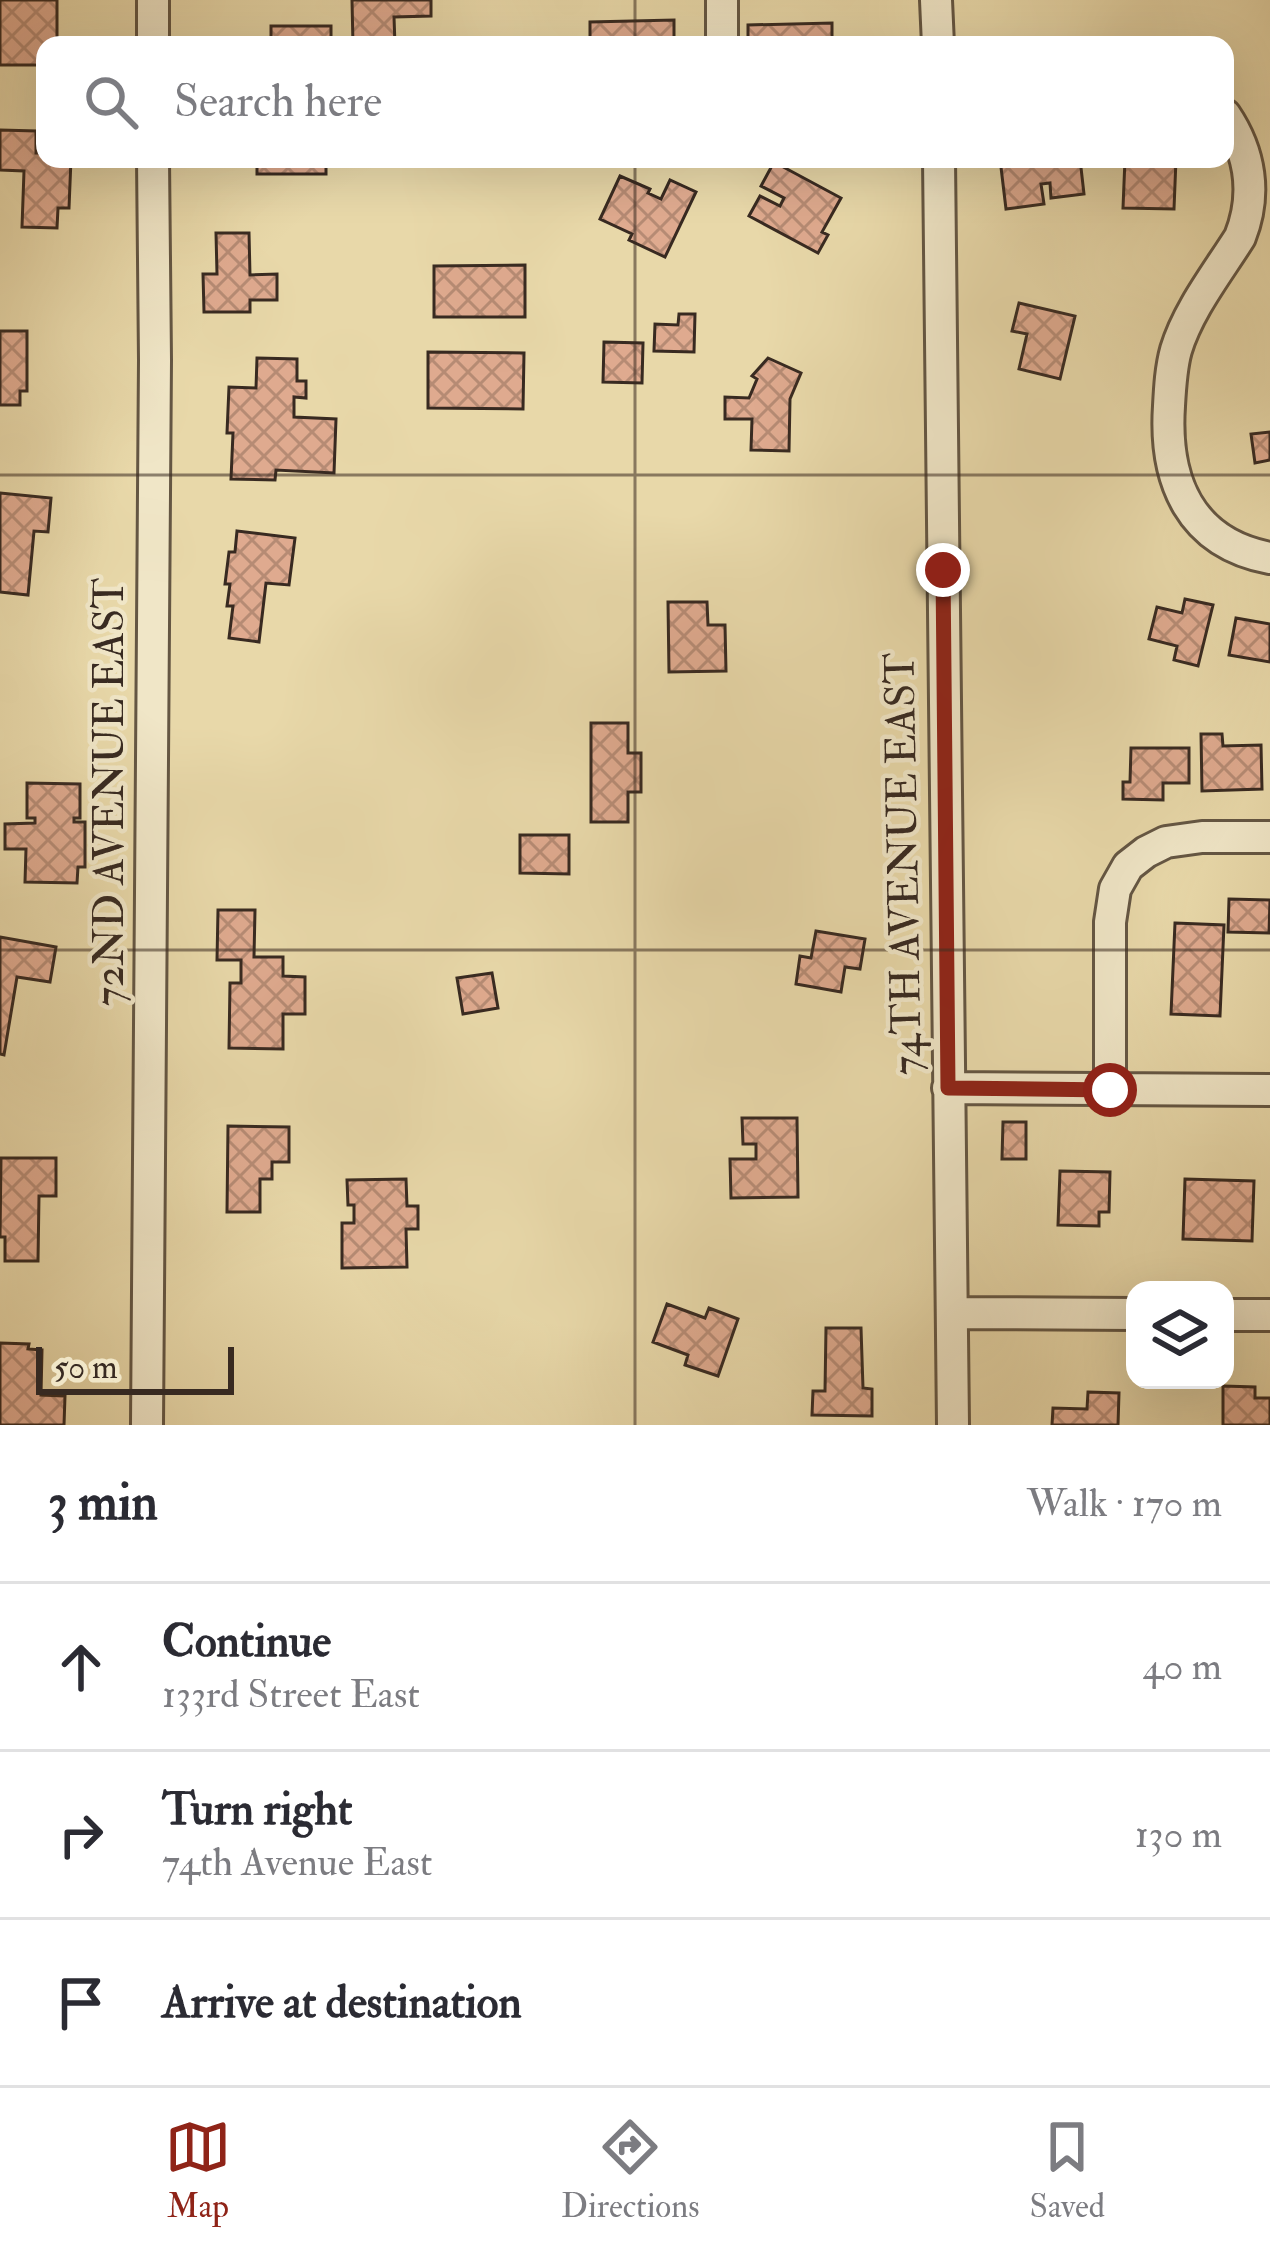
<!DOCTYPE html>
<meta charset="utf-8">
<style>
body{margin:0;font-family:"IM FELL Double Pica",serif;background:#f2f2f3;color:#2b2b33}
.controls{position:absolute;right:36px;bottom:36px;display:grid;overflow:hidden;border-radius:24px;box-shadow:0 12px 48px #0002}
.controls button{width:108px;height:108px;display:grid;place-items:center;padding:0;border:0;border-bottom:3px solid #e1e1e2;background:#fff;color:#2b2b33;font:60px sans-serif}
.scale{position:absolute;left:36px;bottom:30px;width:198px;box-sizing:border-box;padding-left:12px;border:6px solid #382a21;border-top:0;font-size:33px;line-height:42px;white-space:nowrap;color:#382a21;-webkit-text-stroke:9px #f0e6c7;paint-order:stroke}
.stop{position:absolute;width:36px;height:36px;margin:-27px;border:9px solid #8f2418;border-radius:50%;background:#fff}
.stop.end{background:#8f2418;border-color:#fff;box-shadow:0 3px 12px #0008}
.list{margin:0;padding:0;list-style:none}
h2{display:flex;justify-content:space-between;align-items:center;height:156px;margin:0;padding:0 48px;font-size:51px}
h2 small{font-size:39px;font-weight:400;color:#7c7c81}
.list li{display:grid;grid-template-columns:78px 1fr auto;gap:36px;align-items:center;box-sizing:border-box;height:168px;padding:0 48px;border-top:3px solid #e1e1e2}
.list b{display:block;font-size:45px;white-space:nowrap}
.list p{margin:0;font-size:39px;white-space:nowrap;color:#7c7c81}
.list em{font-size:39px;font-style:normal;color:#7c7c81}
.icon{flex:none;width:66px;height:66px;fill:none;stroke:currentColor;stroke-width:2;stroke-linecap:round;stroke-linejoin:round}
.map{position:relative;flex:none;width:1270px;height:1425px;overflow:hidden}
.search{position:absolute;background:#fff;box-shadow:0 12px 48px #0002;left:36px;right:36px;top:36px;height:132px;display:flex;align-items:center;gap:30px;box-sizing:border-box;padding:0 42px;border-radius:24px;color:#7c7c81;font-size:45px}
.sheet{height:660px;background:#fff}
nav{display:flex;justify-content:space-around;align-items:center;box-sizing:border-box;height:168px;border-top:3px solid #e1e1e2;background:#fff;font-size:33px;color:#7c7c81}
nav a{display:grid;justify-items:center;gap:6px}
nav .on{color:#8f2418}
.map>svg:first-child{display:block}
.building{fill:url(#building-cross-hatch);stroke:#382a21;stroke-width:3}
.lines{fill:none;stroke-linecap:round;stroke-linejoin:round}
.minor-casing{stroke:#645643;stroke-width:36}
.minor{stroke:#f0e6c7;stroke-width:30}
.route{stroke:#8f2418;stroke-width:15}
.grid{fill:none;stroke:#382a21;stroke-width:3;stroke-opacity:0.55}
.labels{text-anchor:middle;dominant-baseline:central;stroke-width:9;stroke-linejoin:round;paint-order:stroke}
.street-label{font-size:42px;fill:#382a21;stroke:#f0e6c7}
</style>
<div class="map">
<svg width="1270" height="1425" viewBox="0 0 1270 1425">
<defs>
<pattern id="building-cross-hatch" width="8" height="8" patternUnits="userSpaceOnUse" patternTransform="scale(3)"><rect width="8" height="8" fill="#dfaa8f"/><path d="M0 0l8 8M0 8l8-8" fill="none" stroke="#b68b74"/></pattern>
</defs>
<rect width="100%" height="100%" fill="#e8d8a9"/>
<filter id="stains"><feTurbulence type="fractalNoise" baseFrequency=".00167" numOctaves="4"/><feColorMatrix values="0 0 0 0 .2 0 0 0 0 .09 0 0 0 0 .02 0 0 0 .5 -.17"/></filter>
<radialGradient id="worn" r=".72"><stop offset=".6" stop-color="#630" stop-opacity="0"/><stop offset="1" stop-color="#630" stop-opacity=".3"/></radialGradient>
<path class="building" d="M0,0H57V45H45V65H0Z
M352,0H431V16L394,17L395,45H353Z
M674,20V45H590V22Z
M832,23V45H748V25Z
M271,26H331V45H271Z
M0,130L36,131V153H45V159H71L69,208H58L57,228L22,227L24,171L0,170Z
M257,159H326V174H257Z
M1000,159H1080L1084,194L1051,198L1050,183L1041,184L1044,204L1006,209Z
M1125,159H1176L1174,209L1123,208Z
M774,162L841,198L822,232L828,235L818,253L749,216L760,196L780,206L784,198L761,186Z
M620,176L650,189L648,193L661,199L670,180L696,192L665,257L629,240L632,234L600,219Z
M216,233H249L250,275L277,274V300H250V312H204L203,274H217Z
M525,265V317H434V266Z
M1019,303L1075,316L1060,379L1019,369L1027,334L1012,331Z
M679,314H695L694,352L654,351L655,324L678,325Z
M0,331H27V391H20V405H0Z
M604,342L643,343L642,383L603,382Z
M428,352L524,353L523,409L428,408Z
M257,358L297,359V381H306V398L294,397V417L336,419L334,473L276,470L275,480L231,479L233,433H227L229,387L256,388Z
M768,358L801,373L790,399L789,451L751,450L752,419H725V397L749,398L757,379L752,376Z
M1270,432V460L1255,463L1251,434Z
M0,493L51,498L48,532L34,531L28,595L0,592Z
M237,531L295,538L289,585L266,583L259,642L229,638L233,606H227L230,584H225L229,552H235Z
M1185,599L1213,605L1198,666L1174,660L1177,646L1149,639L1157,607L1182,613Z
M668,602H707L708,625H725L726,671L669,672Z
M1236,618L1270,624V662L1229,655Z
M591,723H628V753H641V792H628V822H591Z
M1201,734H1222L1223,746L1261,745L1262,789L1202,791Z
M1131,748H1189V783H1163V800L1123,799V782H1130Z
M27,783L80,784V818H74V822H85V867H78L77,883L25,882L26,849H5V824L35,823V818H27Z
M520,835H569V874L520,873Z
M1229,899L1270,900L1269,933L1228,932Z
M218,910H255L254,957H283V976L305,977V1014H283V1049L229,1048L230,983H241V960H217Z
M1175,923L1224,925L1220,1016L1171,1014Z
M816,931L865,939L860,969L845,967L841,992L796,984L800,956L811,958Z
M0,937L56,947L50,982L17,977L4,1055L0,1054Z
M492,973L498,1008L463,1014L457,978Z
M742,1118H797L798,1197L731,1198L730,1159H756V1144H743Z
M1003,1122H1026V1159H1002Z
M228,1126L289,1127V1162H272V1179H260V1212H227Z
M1,1158H56V1196H39L38,1261H5V1237H0Z
M1060,1171L1110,1172L1109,1212H1099V1226L1058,1225Z
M406,1179L407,1206H418V1229H406L407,1267L342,1268V1223H354V1205H348L347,1180Z
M1185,1179L1254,1181L1252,1241L1183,1239Z
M667,1304L705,1318L709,1308L738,1319L718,1376L685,1365L688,1355L653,1342Z
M826,1328H861L863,1388L872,1389V1416L812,1415L813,1391H825Z
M0,1343L29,1344L28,1349L42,1350L41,1395L65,1396L64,1425H0Z
M1223,1386L1255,1387V1398H1270V1425H1223Z
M1088,1392L1119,1393L1118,1425H1052L1053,1408L1087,1409Z"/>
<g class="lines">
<defs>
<path id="minor" d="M722,0V45
M936,0L938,45
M153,45V0
M1225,115C1250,152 1257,194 1240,237C1218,272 1188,310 1176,350C1171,368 1170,387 1169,406C1164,481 1190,543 1270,558
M939,159L953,1425
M948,1088L1270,1090
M1110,1090V922L1115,889L1128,866L1146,852L1166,842L1202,837H1270
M952,1313L1135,1314
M1225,1315H1270
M147,1425L155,360L153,159"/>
</defs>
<use href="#minor" class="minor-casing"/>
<use href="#minor" class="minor"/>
</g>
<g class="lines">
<path class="route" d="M943,570L948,1088L1110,1090"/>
</g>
<path class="grid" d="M635,0V45M635,159V1425M0,475H1270M0,950H1270"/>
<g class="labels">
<g class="street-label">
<text transform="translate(110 792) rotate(-90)">72ND AVENUE EAST</text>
<text transform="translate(904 864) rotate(-91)">74TH AVENUE EAST</text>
</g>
</g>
<rect width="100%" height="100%" filter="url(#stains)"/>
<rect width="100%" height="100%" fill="url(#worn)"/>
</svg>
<div class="controls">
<button><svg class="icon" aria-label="layers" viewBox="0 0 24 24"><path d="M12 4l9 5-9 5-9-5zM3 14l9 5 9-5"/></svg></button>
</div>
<div class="scale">50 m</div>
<div class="stop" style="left:1110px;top:1090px"></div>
<div class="stop end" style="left:943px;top:570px"></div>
<div class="search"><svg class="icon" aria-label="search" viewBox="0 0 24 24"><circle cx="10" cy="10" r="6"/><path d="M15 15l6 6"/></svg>Search here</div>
</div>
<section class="sheet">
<h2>3 min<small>Walk · 170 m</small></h2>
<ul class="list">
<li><svg class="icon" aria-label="ahead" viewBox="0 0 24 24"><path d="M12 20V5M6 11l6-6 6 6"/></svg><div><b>Continue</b><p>133rd Street East</p></div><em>40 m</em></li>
<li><svg class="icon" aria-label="right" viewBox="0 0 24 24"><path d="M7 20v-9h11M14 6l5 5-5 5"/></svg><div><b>Turn right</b><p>74th Avenue East</p></div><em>130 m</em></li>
<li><svg class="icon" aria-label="arrive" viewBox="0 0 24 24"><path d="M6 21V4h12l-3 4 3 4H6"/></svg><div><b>Arrive at destination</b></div></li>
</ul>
</section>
<nav>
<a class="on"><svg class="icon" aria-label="map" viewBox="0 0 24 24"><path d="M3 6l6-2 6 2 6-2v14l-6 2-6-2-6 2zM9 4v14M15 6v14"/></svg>Map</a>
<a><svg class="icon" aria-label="directions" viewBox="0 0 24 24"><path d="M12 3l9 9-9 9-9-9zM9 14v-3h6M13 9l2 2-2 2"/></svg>Directions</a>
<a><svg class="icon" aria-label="saved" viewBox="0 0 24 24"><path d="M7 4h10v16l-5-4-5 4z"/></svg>Saved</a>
</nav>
